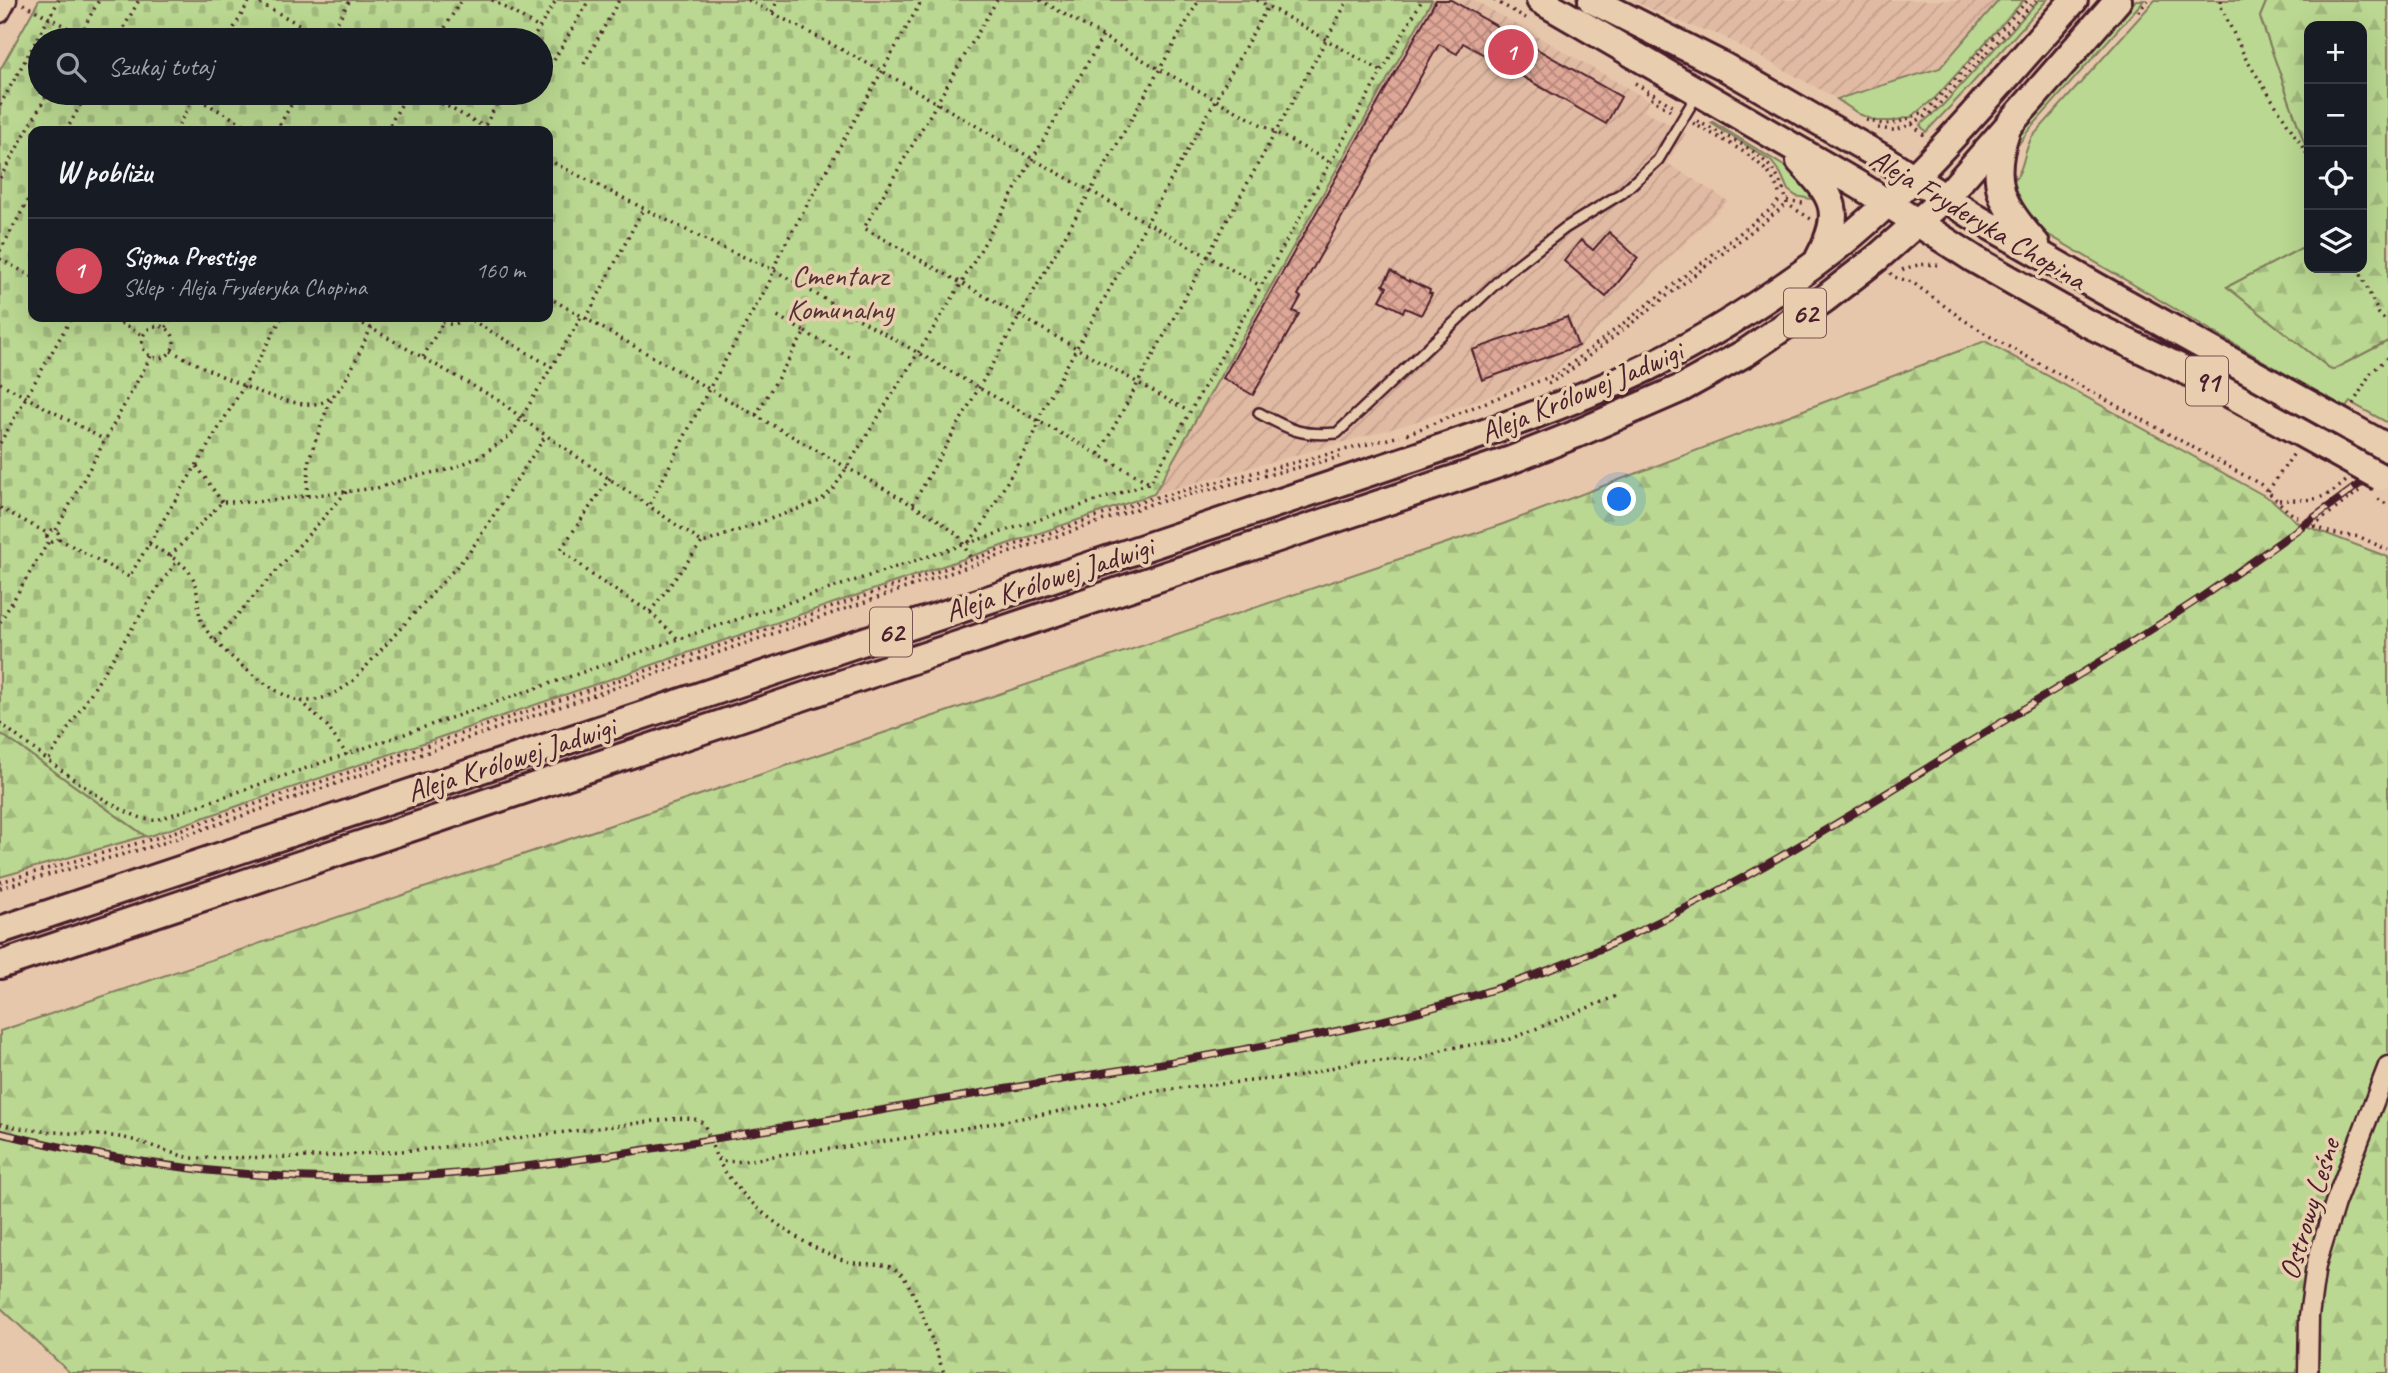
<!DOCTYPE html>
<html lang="pl">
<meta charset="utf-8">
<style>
body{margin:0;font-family:Caveat,sans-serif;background:#20242c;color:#f1f3f6}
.controls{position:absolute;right:21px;top:21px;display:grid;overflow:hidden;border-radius:14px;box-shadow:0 7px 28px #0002}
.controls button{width:63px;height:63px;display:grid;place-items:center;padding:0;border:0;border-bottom:2px solid #363941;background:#171b24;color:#f1f3f6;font:35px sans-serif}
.you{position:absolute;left:1620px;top:500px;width:24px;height:24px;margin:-18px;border:5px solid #fff;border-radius:50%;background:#1a73e8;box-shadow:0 0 0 10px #1a73e833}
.badge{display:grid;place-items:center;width:46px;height:46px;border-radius:50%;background:#d1495b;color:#fff;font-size:23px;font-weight:700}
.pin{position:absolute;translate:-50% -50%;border:4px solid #fff;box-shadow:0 2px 7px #0006}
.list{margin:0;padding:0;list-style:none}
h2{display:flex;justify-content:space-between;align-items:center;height:91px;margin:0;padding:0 28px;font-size:30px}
h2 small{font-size:23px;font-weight:400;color:#9ea1a6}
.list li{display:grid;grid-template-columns:46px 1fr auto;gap:21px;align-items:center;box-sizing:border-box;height:105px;padding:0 28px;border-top:2px solid #363941}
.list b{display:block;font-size:26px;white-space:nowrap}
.list p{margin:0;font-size:23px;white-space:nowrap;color:#9ea1a6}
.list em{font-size:23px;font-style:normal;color:#9ea1a6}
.icon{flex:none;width:38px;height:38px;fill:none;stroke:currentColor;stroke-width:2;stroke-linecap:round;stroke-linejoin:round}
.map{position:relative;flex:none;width:2388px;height:1373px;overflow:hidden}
.search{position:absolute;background:#171b24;box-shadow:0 7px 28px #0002;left:28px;top:28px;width:525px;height:77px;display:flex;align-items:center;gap:18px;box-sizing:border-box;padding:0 24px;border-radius:38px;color:#9ea1a6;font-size:26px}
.panel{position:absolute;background:#171b24;box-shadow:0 7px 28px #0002;left:28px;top:126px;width:525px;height:196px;border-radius:14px}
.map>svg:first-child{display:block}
.industrial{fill:url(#industrial-furrows)}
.grass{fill:#bad891;stroke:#827c5e;stroke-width:2}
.forest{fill:url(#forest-firs);stroke:#827c5e;stroke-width:2}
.cemetery{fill:url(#cemetery-stones);stroke:#827c5e;stroke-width:2;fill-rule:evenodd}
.building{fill:url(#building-cross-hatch);stroke:#4a1f2b;stroke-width:2}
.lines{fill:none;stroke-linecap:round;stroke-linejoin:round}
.lane-casing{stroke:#4a1f2b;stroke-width:14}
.street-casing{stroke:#4a1f2b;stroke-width:23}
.primary-casing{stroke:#4a1f2b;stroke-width:32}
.path{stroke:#4a1f2b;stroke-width:3.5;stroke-dasharray:2 5;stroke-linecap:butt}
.lane{stroke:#e8cdaf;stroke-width:9}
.street{stroke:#e8cdaf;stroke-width:18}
.primary{stroke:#e8cdaf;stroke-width:26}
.rail-casing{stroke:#4a1f2b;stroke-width:8}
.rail{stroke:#e8cdaf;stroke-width:5;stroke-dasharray:16;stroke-linecap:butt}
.primary-bridge-casing{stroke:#4a1f2b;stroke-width:32;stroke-linecap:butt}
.path-bridge{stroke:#4a1f2b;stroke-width:3.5;stroke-dasharray:2 5;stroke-linecap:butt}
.primary-bridge{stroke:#e8cdaf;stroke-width:26}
.labels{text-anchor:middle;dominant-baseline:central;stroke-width:7;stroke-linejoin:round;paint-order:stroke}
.shield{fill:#e8cdaf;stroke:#795353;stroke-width:2}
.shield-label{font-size:28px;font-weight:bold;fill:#4a1f2b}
.street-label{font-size:30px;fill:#4a1f2b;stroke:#e8cdaf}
.park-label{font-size:30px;fill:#553235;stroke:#e8cdaf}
</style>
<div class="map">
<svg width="2388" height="1373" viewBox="0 0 2388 1373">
<defs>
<pattern id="industrial-furrows" width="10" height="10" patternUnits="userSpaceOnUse" patternTransform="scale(1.75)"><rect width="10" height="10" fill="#e1baa3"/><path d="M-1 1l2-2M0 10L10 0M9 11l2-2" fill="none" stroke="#c39f8c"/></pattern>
<pattern id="forest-firs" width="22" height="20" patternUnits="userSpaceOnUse" patternTransform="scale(1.75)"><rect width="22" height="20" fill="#bad891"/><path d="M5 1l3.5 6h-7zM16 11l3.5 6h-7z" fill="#a1b97d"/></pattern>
<pattern id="cemetery-stones" width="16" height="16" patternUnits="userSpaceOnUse" patternTransform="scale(1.75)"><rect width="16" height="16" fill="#bad891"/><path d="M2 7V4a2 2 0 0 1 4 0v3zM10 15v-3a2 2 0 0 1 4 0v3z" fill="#a1b97d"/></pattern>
<pattern id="building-cross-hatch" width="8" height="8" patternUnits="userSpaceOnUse" patternTransform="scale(1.75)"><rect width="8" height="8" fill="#dea797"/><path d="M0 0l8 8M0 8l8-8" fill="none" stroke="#b6877b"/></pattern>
</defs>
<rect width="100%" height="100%" fill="#e7c7ab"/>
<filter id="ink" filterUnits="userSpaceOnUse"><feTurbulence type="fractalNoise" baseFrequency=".0143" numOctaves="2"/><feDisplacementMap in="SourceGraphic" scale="14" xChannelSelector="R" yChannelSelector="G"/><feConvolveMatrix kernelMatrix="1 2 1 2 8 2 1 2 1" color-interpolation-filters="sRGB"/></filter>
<g filter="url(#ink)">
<path class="industrial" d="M1432,0H1474L1650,101L1644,111L1686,133L1667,163L1728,201L1555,371L1487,397L1402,426L1154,494Z
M1631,0H1999L1940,68L1837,99L1720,35L1687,25Z"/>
<path class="grass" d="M1999,0H2024L1936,97L1911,117L1892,121H1876L1859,114L1837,99L1940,68Z
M2039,0H2047L1967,89L1926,132L1920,125L1943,105Z
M2136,0H2144L2028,131L2016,148L2009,170L2019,131Z
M2155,0H2267L2260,17L2309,156V244L2227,287L2332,370L2388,341V423L2350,402L2345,409L2037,228L2006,188C2027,171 2020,159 2032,137Z
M1713,122L1805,179L1821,201L1796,196L1788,190L1781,174L1771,161L1711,123Z"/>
<path class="forest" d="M2267,0H2388V341L2332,370L2227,287L2309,244V268H2362V26H2309V156L2260,17Z
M1985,341L2272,500L2298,523L2388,557V1373H70L0,1307V1031L1503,524Z
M0,733L145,836L0,877Z"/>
<path class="cemetery" d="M39,0H1432L1154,494L147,837L0,733V70ZM40,40H541V93H40ZM33,131H548V317H33Z"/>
<path class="building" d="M1436,0H1451L1621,97L1606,124L1463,43L1457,54L1439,44L1298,295L1301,297L1293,311L1299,314L1253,395L1223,378Z
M1609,232L1638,258L1606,297L1564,261L1581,240L1593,250Z
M1391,271L1409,282V280L1430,290L1429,293L1432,294L1421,315L1405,308L1403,312L1380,300L1387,287L1383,285Z
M1567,317L1578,346L1482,380L1472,350Z"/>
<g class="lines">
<defs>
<path id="lane" d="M1259,413C1291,430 1300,436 1337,433L1508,272L1565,228L1622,193L1658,160L1698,93"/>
<path id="street" d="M0,13L7,0
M2308,1373L2309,1316L2316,1265L2335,1203L2388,1066"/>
<path id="primary" d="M1540,0L1862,187L1974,259L2085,322L2205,380L2326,447
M1592,0L1723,66L1881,157L1978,219L2097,287L2350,427
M2006,131C1989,182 2001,206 2036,244
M1800,161C1834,197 1844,211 1819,258
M0,930L1421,455C1491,431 1561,407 1629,376C1695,346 1757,307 1815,264C1914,191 1992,91 2074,0
M0,965L1511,460L1574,435L1682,388L1745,353L1823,300L1877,258L1946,197L2118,0"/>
</defs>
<use href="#lane" class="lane-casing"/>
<use href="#street" class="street-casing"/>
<use href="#primary" class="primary-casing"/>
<path class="path" d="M254,0L328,40
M492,0L539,28
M748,0L882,71L1033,159L1259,285
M997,0L864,228L1188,411
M1040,0L1159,69L1330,162
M1257,0L1381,71
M1494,0L1526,18
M2221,0V7L2246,59L2309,157
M23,4L91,40
M772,12L778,0
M2138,12L2148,0
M77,40L99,0
M117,40L139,0
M227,40L250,0
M327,40L350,0
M438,40L461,0
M532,40L556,0
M554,60L589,0
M584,64L619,0
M1635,83L1676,108
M1647,92L1653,100L1671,111
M187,93L256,131
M423,93L492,131
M0,105L59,0
M1866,120L1882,124L1897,123L1926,111L2028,0
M1697,121C1737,143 1778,154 1787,204L1811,219
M1693,123C1722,141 1774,160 1780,198
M1912,124L1925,136
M1878,128L1892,130L1903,128L1930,114L2036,0
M66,131L87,93
M175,131L197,93
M276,131L298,93
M386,131L408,93
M482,131L503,93
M548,160L718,246L774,270L979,388L1150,483
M0,178L48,93
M1787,200L1807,204
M0,251L33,191
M0,259L33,277
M2358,268L2379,314L2388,323
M1902,270C1916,264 1927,263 1942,266
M1890,273L1894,277L1912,282L1961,318L1991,337L2260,484L2289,512L2307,523L2331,533L2360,537L2388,550
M548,297L937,519L959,536L971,559
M108,317L143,335
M351,317L500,401L528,423L700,541L706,542L820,501L834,488L961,284L1103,36
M437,317C446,326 456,327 465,317
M466,317L552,367
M586,319L643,209
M142 342a16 16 0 1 1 32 0a16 16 0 1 1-32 0Z
M166,327L172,317
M805,332L851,358
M171,351C202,366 291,415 323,402C326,401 333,396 336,393C351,377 365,337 377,317
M423,357L443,322
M0,383L105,440
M1548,384L1564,375L1787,204
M2353,404L2370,374L2388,357
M756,415L805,332L774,314
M1407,434L1559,373L1775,206L1780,198
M0,443L72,317
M1099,454L1348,0
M197,466L222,502
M610,478L561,549L596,578L650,612L678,639
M2268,491L2295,452
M307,496L309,459L328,406L335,394
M2279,500C2309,500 2322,503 2346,481
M650,504L709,389L769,283L779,255L922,0
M913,504L1199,0
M0,508L47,533
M2313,526L2359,491
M47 536a6 6 0 1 1 12 0a6 6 0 1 1-12 0Z
M56,530L151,356
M59,539L129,577L244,386L282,317
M969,542L982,526L1037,429L1042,410L1268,6
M149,544C164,553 183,561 192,576C200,591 196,608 202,623C213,646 278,700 303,701C321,702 338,692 352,682L469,553L546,435
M170,556L222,502H255L377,488L415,476L451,469L481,456L511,435L582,316
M650,612L703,541
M0,622L49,541
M215,640L348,490
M301,701L327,726L347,755
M0,723C29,745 125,825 157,820L678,639L1150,483L1422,0
M49,759L159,586L177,561
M0,882L156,838L1149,499L1400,436
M0,888L157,845L1151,504L1340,457
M0,1124C39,1134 80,1132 119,1137C145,1141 168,1154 193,1158L317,1157L428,1149L671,1119C707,1116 703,1121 714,1151C719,1165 728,1176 737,1187C762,1217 809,1249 846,1261C864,1267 888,1259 902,1275C918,1295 934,1347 944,1373
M718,1158L721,1161C745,1164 770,1155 795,1153C899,1142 1002,1121 1105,1103L1142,1093L1180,1088L1301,1076L1357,1061H1417L1444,1049L1511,1039L1619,995"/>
<use href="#lane" class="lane"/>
<use href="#street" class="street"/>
<use href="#primary" class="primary"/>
<defs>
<path id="rail" d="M0,1133C121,1163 244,1180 369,1178C472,1176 573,1161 675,1145C789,1127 903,1106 1017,1087C1205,1055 1401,1032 1579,958C1710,903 1829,829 1950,754C2033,703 2118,652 2200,598C2264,555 2326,509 2388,463"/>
</defs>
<use href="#rail" class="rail-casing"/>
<use href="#rail" class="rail"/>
<defs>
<path id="primary-bridge" d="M2350,427L2388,448
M2326,447L2380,477"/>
</defs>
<use href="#primary-bridge" class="primary-bridge-casing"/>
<path class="path-bridge" d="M2378,499L2388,505"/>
<use href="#primary-bridge" class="primary-bridge"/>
</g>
</g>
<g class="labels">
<g class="shield">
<rect x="1784" y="288.5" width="42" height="49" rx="5"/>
<rect x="2186" y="356.5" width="42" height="49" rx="5"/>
<rect x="870" y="607.5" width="42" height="49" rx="5"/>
</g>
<g class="shield-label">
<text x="1805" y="313">62</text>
<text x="2207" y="381">91</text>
<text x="891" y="632">62</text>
</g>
<g class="street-label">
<text transform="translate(1978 219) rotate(31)">Aleja Fryderyka Chopina</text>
<text transform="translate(1581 392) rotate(-23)">Aleja Królowej Jadwigi</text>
<text transform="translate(1049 579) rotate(-18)">Aleja Królowej Jadwigi</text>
<text transform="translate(511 759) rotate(-18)">Aleja Królowej Jadwigi</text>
<text transform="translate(2309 1209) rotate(-73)">Ostrowy Leśne</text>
</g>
<g class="park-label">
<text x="840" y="275">Cmentarz<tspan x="840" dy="34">Komunalny</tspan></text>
</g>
</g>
</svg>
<div class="controls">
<button>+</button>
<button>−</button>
<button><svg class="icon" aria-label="locate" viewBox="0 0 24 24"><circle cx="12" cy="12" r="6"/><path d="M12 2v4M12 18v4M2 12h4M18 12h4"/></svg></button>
<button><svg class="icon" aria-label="layers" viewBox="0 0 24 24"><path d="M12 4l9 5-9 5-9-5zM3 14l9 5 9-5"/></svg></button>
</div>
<div class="you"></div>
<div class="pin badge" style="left:1511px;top:52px">1</div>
<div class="search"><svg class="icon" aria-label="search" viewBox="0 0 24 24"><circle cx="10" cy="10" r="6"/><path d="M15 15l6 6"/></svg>Szukaj tutaj</div>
<section class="panel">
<h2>W pobliżu<small></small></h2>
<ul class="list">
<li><span class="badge">1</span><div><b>Sigma Prestige</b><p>Sklep · Aleja Fryderyka Chopina</p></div><em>160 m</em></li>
</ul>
</section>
</div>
